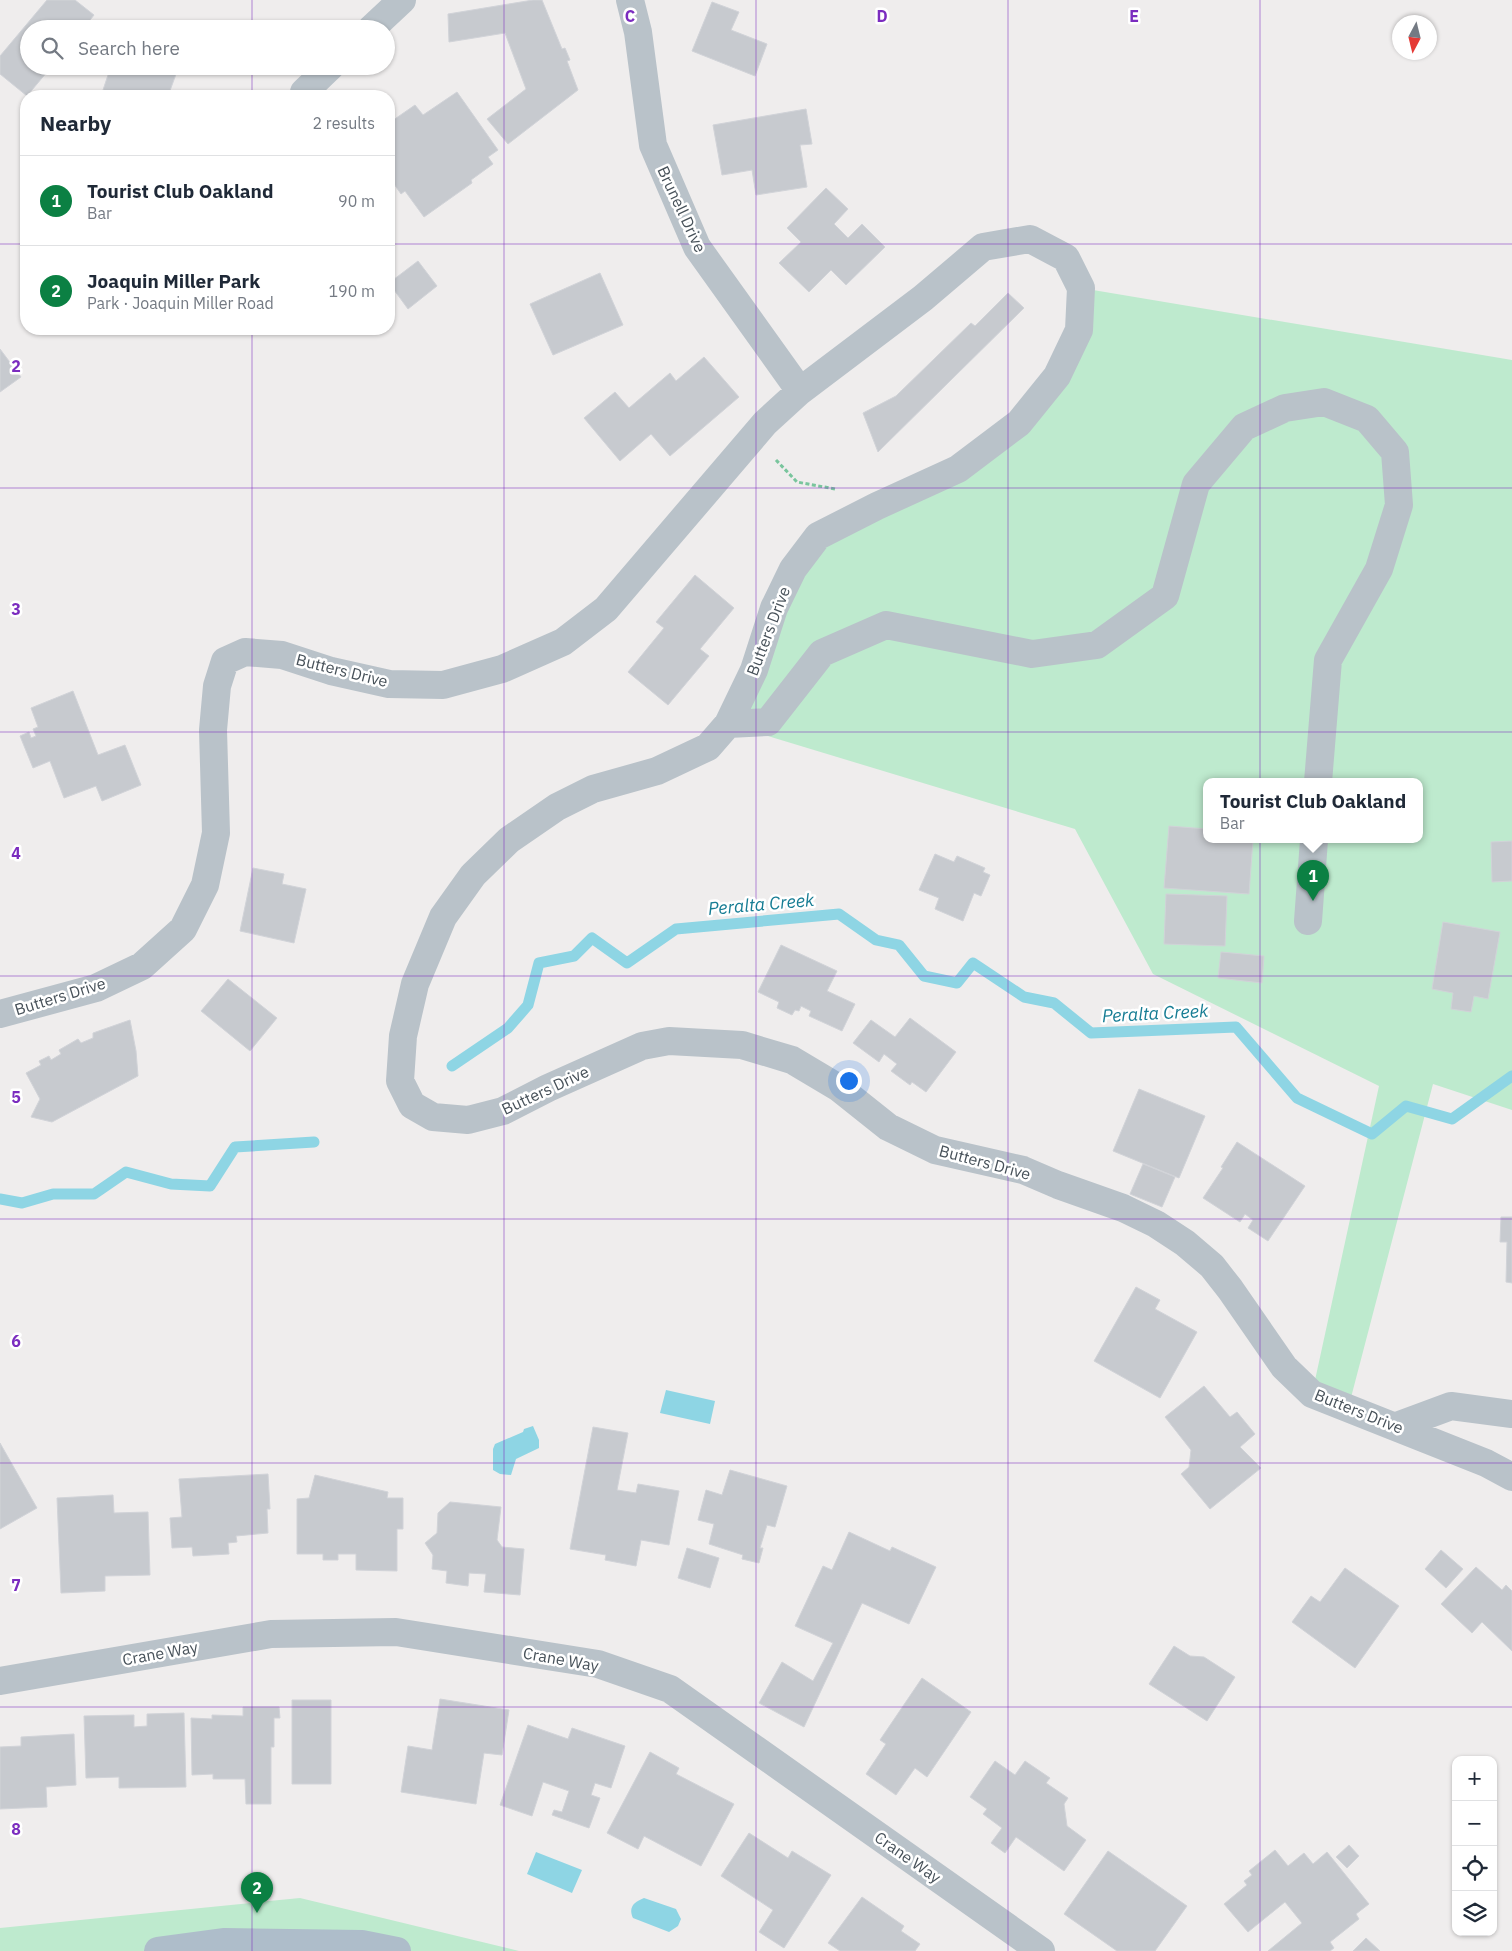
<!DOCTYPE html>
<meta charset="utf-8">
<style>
body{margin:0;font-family:"IBM Plex Sans",sans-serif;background:#f6f6f7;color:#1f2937}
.controls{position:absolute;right:15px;bottom:15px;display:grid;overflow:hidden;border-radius:10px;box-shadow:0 1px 4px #0004}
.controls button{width:45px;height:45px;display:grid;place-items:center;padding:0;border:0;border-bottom:1px solid #e0e1e3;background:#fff;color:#1f2937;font:25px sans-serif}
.compass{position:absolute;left:1392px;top:15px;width:45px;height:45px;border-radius:50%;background:#fff;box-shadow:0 1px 4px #0004;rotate:187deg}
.you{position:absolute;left:848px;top:1080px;width:18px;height:18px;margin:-12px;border:4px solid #fff;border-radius:50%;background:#1a73e8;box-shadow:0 0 0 8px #1a73e833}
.badge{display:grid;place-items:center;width:32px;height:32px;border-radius:50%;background:#0b8043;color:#fff;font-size:16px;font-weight:700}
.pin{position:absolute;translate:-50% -41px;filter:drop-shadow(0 1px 2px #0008)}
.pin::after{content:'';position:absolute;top:26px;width:18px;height:15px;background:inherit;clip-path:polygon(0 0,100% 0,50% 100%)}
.popup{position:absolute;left:1203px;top:778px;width:220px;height:65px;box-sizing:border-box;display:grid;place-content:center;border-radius:10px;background:#fff;filter:drop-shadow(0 1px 4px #0005);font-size:16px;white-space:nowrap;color:#747a83}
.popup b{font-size:19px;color:#1f2937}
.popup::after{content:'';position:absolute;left:50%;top:100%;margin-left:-10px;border:10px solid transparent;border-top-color:#fff}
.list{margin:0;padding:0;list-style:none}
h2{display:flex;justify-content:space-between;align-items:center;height:65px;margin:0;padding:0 20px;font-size:21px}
h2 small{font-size:16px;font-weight:400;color:#747a83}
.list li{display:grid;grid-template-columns:32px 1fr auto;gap:15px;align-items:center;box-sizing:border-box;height:90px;padding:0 20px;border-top:1px solid #e0e1e3}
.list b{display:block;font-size:19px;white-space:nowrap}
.list p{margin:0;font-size:16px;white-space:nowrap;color:#747a83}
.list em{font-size:16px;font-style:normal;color:#747a83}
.icon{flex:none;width:28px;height:28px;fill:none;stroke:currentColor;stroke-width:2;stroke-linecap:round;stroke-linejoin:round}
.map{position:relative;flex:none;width:1512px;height:1951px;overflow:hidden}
.search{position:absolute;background:#fff;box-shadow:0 1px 4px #0004;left:20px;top:20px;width:375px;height:55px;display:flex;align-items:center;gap:12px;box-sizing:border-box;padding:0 18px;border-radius:28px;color:#747a83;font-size:19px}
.panel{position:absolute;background:#fff;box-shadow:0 1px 4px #0004;left:20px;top:90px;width:375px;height:245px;border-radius:20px}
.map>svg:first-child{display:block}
.green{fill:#beeace;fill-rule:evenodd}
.water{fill:#8ed5e4}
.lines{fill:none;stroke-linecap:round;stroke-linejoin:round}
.stream{stroke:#8ed5e4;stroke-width:11}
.building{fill:#c7cacf;stroke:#d1d3d8}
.path{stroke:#79c59d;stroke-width:3;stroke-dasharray:4 2.5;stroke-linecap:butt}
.minor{stroke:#b9c2c9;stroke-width:28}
.major{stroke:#aebdca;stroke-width:28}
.grid{fill:none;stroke:#7b2cbf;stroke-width:1;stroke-opacity:0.55}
.labels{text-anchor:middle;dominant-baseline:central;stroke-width:5;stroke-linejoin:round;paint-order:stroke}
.street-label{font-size:16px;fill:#475159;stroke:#fff}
.water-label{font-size:18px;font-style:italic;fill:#177d94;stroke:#fff}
.grid-label{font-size:16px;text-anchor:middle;font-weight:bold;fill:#7b2cbf;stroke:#fff;stroke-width:5;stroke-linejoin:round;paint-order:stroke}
</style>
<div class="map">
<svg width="1512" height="1951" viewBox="0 0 1512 1951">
<rect width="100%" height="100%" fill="#efeded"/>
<path class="green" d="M1081,288L1512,360V1110L1433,1084L1348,1409L1312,1394L1379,1086L1153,974L1075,829L728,724L818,536L958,469L1057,376ZM1207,782H1419V840H1207Z
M300,1898L519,1951H0V1928Z"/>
<path class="water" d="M666,1390L715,1401L710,1424L660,1413Z
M533,1426L539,1440V1448L516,1459L511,1475L500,1474L493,1470V1449L495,1444L523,1432L524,1429Z
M536,1852L582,1870L572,1893L527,1874Z
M644,1898L676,1909L681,1919L678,1926L669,1932L633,1918C628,1907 634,1902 644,1898Z"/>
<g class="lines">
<path class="stream" d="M452,1066L508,1028L528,1005L539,963L574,956L592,938L627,963L676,929L839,914L876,940L899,945L924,976L957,983L973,963L1024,997L1054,1003L1091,1033L1236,1027L1297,1098L1372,1134L1406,1106L1452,1119L1512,1076
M0,1199L22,1203L53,1194H94L126,1172L171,1184L210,1186L235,1147L314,1142"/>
</g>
<path class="building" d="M47,0H75L94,15L83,29H29V66H52L27,96L0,74V56Z
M533,0H542L562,49L565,48L570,60L567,61L578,90L508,144L487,119L526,89L505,33L449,42L448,14Z
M712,2L739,12L731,30L767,44L755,76L692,51Z
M111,66H179L168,96H104L103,90Z
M457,92L498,150L488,157L493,164L471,180L472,183L424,217L405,191L401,194L394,184L389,180V123L415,105L423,115Z
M806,109L812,144L800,145L807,187L756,195L752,170L722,175L713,125Z
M826,188L848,209L834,224L848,238L862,224L885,247L846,285L831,270L809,292L779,263L801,242L787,228Z
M418,261L437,286L408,309L389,283Z
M600,273L623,325L553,355L530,304Z
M1008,293L1024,308L878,452L863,413L896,396L971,323L975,326Z
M0,349L21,377L0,392Z
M704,357L739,397L670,456L651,434L620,461L584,418L615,392L629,408L670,373L676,381Z
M695,575L734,608L700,649L709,656L668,705L628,672L664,628L656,622Z
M73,691L98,755L125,745L141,785L102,801L96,786L64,798L50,761L33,768L20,736L29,732L31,738L36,736L33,729L38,727L31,708Z
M1169,826L1207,829V840H1253L1249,894L1164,888Z
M1512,841V881L1492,882L1491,842Z
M935,854L954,862L957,856L985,868L983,872L990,875L981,896L974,893L963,921L935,909L939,898L919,890Z
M253,868L284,874L282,884L306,889L294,943L240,931Z
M1166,894L1227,896L1225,946L1164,944Z
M1443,922L1500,932L1488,999L1474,996L1471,1012L1451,1009L1453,993L1432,989Z
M781,945L837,971L827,991L855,1004L842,1031L809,1016L811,1011L801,1006L799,1011L795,1010L792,1015L777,1008L779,1002L758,992Z
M1221,952L1264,956L1262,983L1218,978Z
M228,979L277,1018L250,1051L201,1011Z
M910,1018L956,1052L926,1092L912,1082L910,1085L891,1071L897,1064L884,1054L879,1062L853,1043L871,1020L895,1037Z
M130,1020L136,1051L138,1076L52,1122L31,1117L40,1099L26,1073L41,1065L39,1061L49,1056L51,1060L61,1054L59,1050L78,1039L81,1043L93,1038V1033Z
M1139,1089L1205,1116L1179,1178L1113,1151Z
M1237,1142L1305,1186L1268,1241L1248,1228L1253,1220L1245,1214L1240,1222L1203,1198L1223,1168L1221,1167Z
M1143,1164L1175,1177L1162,1207L1130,1194Z
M1501,1217H1512V1283L1506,1282L1507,1242H1500Z
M1136,1287L1160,1300L1155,1309L1197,1332L1160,1398L1094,1361Z
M1204,1386L1230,1417L1237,1412L1255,1434L1240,1447L1261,1468L1210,1509L1181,1474L1189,1467L1191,1450L1165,1417Z
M593,1427L628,1433L617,1490L636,1493L638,1484L679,1491L669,1545L641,1540L636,1566L605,1560L606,1555L570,1549Z
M0,1443L37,1508L0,1529Z
M730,1470L787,1486L775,1527L767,1525L760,1548H763L759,1563L742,1559L743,1555L709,1544L714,1524L698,1520L706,1490L722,1495Z
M268,1474L270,1509H267L268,1533L236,1536L237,1542L228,1543L229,1554L193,1556L192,1547L172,1548L170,1518L182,1517L179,1479Z
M315,1475L388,1492L387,1498H403V1529H397V1571L356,1570V1554H338V1560H323V1554H297V1499L309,1498Z
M113,1495L114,1513L148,1512L150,1575L105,1576V1591L61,1593L57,1498Z
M450,1502L501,1507L497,1540L502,1547L524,1549L520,1595L484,1592L486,1574L469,1573L468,1586L446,1583L447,1571L432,1569L433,1555L425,1543L437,1533L438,1513Z
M849,1532L890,1551L892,1547L936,1567L909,1624L862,1603L804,1727L759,1703L782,1662L813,1681L833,1643L795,1626L823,1566L832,1570Z
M687,1548L719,1558L710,1588L678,1578Z
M1441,1550L1463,1569L1446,1588L1425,1569Z
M1476,1567L1502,1590L1506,1585L1512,1591V1651L1482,1622L1472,1633L1441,1604Z
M1345,1568L1399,1606L1355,1668L1292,1622L1311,1596L1320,1602Z
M1174,1646L1190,1656L1204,1657L1235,1677L1207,1721L1149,1684Z
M922,1678L971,1712L927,1777L915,1768L896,1795L866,1774L886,1744L880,1740Z
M440,1699L509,1710L502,1755L484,1753L476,1804L401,1792L408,1746L432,1750Z
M292,1700H331V1784H292Z
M243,1707H279L280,1718H274V1747H271V1804H246L245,1779H213V1774L192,1775L191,1718L212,1719V1715L243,1716Z
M184,1713L186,1787L119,1788V1777L86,1778L84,1716L134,1715V1727L147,1726V1714Z
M528,1725L568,1739L572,1728L625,1746L611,1788L595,1783L591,1795L600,1798L589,1828L552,1815L554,1810L562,1812L569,1791L543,1782L532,1816L500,1805Z
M74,1734L76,1785L46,1787L47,1807L0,1809V1747L21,1746V1737Z
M650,1752L679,1768L676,1774L734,1804L701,1866L644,1836L638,1849L607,1833Z
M995,1761L1015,1775L1025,1761L1050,1778L1046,1783L1068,1798L1064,1804L1067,1826L1086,1840L1064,1871L1016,1837L1005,1853L991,1843L1002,1828L983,1814L987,1809L970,1797Z
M749,1833L788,1858L792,1851L831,1875L784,1948L759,1932L773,1910L721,1876Z
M1349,1845L1359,1856L1347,1868L1336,1857Z
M1275,1850L1288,1866L1304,1853L1313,1864L1327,1852L1369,1904L1356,1914L1359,1919L1330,1942L1334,1948L1330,1951H1268L1302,1923L1285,1902L1248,1932L1224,1904L1247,1885L1244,1881L1252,1875L1249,1871Z
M1108,1851L1187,1906L1155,1951H1117L1064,1914Z
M862,1897L904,1926L901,1931L920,1944L915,1951H840L828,1943Z
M1366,1938L1380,1951H1353Z"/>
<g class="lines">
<path class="path" d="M776,460L797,482L835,489"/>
<path class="minor" d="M630,0L638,32L653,145L697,247L800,391
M371,29L402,0
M304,92L331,66
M728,724L768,722L822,653L886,625L1032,654L1097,645L1165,596L1196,484L1244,427L1285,408L1324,402L1367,419L1395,452L1399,505L1379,569L1328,660L1318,782
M1308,921L1314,840
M0,1014L96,988L142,966L183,929L205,885L216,833L213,730L217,686L225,661L245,652L282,655L331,671L389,684L443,685L502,669L563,642L606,609L765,423L800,391L923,298L983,247L1030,239L1066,258L1081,288L1079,330L1057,376L1019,423L958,469L877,506L818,536L793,569L774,608L754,670L728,724L708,747L657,771L593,789L557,807L509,840L473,875L443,917L415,984L403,1036L400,1081L412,1105L433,1117L468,1120L503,1111L548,1088L642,1046L669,1041L742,1045L792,1060L839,1088L888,1127L935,1150L1023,1170L1058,1185L1123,1208L1156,1224L1185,1243L1212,1266L1230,1289L1284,1367L1312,1394L1486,1463L1512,1477
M1397,1426L1451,1406L1512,1414
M0,1681L271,1634L396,1632L598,1664L670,1689L1041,1951"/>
<path class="major" d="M158,1951L225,1942L362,1944L397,1951"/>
</g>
<path class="grid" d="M252,0V29M504,0V1951M756,0V1951M1008,0V1951M1260,0V1951M252,66V96M0,244H26M389,244H1512M252,329V1951M0,488H1512M0,732H1512M0,976H1512M0,1219H1512M0,1463H1512M0,1707H1512"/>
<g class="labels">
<g class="street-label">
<text transform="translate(682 209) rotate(65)">Brunell Drive</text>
<text transform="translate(768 631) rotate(-69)">Butters Drive</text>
<text transform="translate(342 670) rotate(14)">Butters Drive</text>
<text transform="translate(60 996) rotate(-17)">Butters Drive</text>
<text transform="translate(545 1090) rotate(-25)">Butters Drive</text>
<text transform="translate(985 1162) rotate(15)">Butters Drive</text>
<text transform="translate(1359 1411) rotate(22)">Butters Drive</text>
<text transform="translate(160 1653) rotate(-10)">Crane Way</text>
<text transform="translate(561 1659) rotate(10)">Crane Way</text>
<text transform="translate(908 1857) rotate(35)">Crane Way</text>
</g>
<g class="water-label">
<text transform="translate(761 904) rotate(-5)">Peralta Creek</text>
<text transform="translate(1155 1013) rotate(-3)">Peralta Creek</text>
</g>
</g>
<g class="grid-label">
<text x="630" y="22">C</text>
<text x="882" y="22">D</text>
<text x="1134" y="22">E</text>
<text x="16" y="372">2</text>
<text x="16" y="615">3</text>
<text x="16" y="859">4</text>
<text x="16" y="1103">5</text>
<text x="16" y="1347">6</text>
<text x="16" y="1591">7</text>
<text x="16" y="1835">8</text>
</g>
</svg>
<div class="controls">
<button>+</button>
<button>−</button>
<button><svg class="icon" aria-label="locate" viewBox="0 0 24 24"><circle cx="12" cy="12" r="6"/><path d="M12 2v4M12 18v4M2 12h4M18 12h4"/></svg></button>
<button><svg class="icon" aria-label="layers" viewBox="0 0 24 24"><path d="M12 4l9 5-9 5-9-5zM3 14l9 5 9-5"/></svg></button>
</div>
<svg class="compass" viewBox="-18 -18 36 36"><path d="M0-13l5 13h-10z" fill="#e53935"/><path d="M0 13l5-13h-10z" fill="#747a83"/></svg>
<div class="you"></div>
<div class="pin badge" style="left:1313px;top:901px">1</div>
<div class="popup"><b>Tourist Club Oakland</b>Bar</div>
<div class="pin badge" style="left:257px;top:1913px">2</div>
<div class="search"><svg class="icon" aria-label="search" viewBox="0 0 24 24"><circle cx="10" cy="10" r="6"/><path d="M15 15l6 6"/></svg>Search here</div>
<section class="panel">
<h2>Nearby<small>2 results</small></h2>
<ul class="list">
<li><span class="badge">1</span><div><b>Tourist Club Oakland</b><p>Bar</p></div><em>90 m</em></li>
<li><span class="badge">2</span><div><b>Joaquin Miller Park</b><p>Park · Joaquin Miller Road</p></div><em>190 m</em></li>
</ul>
</section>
</div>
